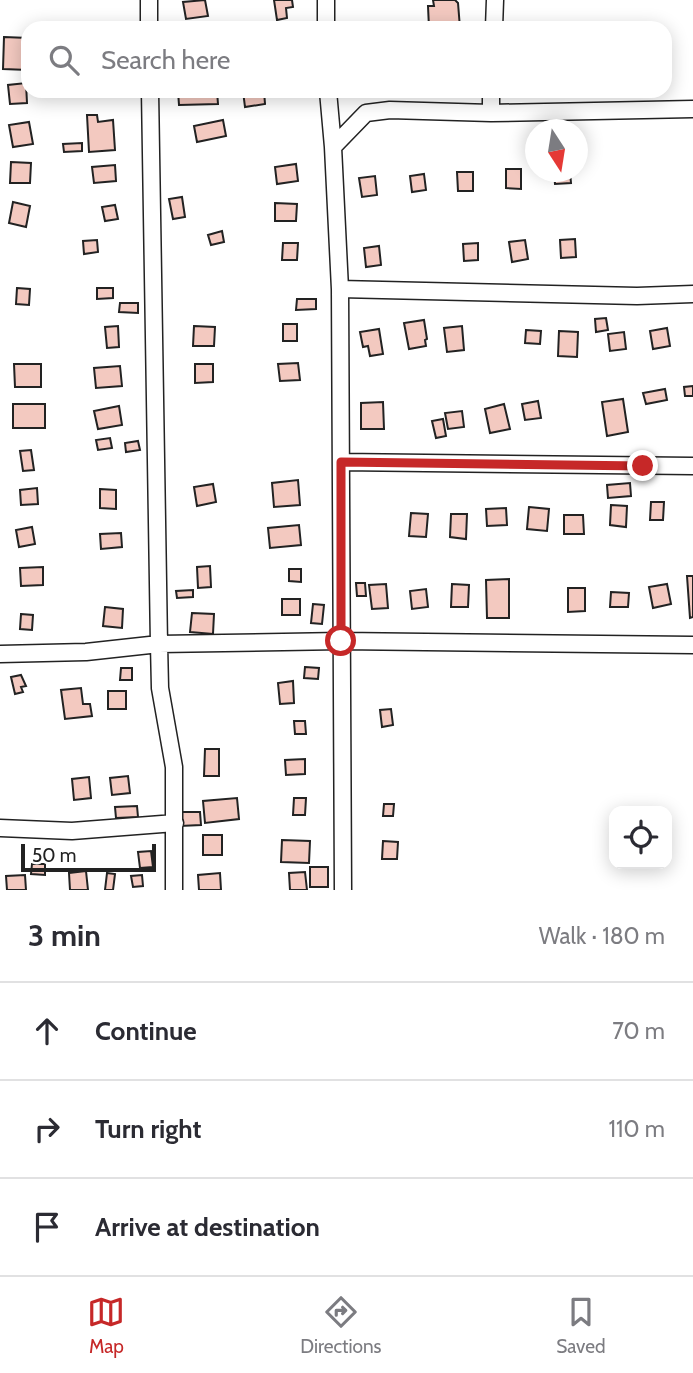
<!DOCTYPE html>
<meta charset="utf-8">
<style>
body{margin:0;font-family:Cabin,sans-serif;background:#f7f7f7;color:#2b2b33}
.controls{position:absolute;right:21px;bottom:21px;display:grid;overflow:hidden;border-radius:14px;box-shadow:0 4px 18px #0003}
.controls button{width:63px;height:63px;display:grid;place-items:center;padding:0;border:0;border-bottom:2px solid #e1e1e2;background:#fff;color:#2b2b33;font:35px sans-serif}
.compass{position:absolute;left:525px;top:119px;width:63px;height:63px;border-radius:50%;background:#fff;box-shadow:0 4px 18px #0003;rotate:168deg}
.scale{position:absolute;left:21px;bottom:18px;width:135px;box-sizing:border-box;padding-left:7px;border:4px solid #222;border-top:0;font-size:19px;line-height:24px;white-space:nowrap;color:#222;-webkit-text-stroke:5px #fff;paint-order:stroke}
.stop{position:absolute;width:21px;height:21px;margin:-16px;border:5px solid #c62828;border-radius:50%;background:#fff}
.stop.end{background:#c62828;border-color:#fff;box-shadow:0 2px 7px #0008}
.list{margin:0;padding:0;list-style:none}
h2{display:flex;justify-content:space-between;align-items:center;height:91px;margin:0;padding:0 28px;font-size:30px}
h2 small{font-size:23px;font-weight:400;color:#7c7c81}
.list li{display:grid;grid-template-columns:46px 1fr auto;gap:21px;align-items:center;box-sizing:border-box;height:98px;padding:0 28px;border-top:2px solid #e1e1e2}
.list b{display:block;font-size:26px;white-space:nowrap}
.list em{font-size:23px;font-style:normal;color:#7c7c81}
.icon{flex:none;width:38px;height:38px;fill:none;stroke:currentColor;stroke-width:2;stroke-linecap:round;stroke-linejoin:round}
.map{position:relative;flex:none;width:693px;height:890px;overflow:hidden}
.search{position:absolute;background:#fff;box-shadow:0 4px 18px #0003;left:21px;right:21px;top:21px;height:77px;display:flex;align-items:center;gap:18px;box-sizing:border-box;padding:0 24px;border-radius:21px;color:#7c7c81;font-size:26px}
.sheet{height:385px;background:#fff}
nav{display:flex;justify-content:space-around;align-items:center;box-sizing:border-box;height:98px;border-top:2px solid #e1e1e2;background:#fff;font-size:19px;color:#7c7c81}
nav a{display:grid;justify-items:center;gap:4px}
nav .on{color:#c62828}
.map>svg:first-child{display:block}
.building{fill:#f3c9c0;stroke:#222;stroke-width:2}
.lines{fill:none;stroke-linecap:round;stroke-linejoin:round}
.street-casing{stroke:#222;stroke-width:19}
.street{stroke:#fff;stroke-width:16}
.route{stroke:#c62828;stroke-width:9}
</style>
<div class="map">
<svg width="693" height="890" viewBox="0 0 693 890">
<rect width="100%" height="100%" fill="#fff"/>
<path class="building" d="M205,0L208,16L186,19L183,2Z
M274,0H292L293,7L286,8L287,18L277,20Z
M433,0H455L458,3L460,28H429L428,6H434Z
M578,22L601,24V28H578Z
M4,37L28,38V70L3,69Z
M26,83L27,103L10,104L8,85Z
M178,91H217L218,104L179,105Z
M243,91H264L265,104L245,107Z
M87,115H97L98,122L113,120L115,150L89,152Z
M223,120L226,136L197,142L194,126Z
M29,122L33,144L13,147L9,125Z
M82,143V151L64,152L63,144Z
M11,162L31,163L30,183H10Z
M296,164L298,181L277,184L275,167Z
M115,165L116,181L94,183L92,167Z
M506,169H521V189L506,188Z
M457,172H473V191H458Z
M554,172H570L571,183L555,184Z
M424,174L426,190L412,192L410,176Z
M375,176L377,195L362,197L359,178Z
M182,197L185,217L173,219L169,199Z
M13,202L30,206L26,227L9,223Z
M275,203L297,204L296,221H275Z
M115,205L118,219L105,221L102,207Z
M222,231L224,242L211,245L208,235Z
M575,239L576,257L561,258L560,240Z
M97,240L98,252L84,254L83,241Z
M525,240L528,259L512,262L509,242Z
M283,243H298L297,260H282Z
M478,243V260L464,261L463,244Z
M379,246L381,265L366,267L364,248Z
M17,288L30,289L29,305L16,304Z
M97,288H113V298L97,299Z
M297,299H316V309L296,310Z
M120,303H138V313L119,312Z
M606,318L608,330L596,332L595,319Z
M424,320L427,339L425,340L426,346L409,349L404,323Z
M283,324H297V341H283Z
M118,326L119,347L107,348L105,327Z
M194,326L215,327L214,346H193Z
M462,326L464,350L447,352L444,328Z
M667,328L670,346L653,349L650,331Z
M379,329L383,354L370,356L368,346L363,347L360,332Z
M526,330L541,331L540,344L525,343Z
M559,331L578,332L577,357L558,356Z
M624,332L626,349L610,351L608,334Z
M298,363L300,380L280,381L278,364Z
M14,364H41V387H15Z
M195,364H213V382L195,383Z
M120,366L122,386L96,388L94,368Z
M693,386V396H685L684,387Z
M665,389L667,400L646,404L643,393Z
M623,399L628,432L607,436L602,402Z
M538,401L541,418L525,420L522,404Z
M383,402L384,429H361V403Z
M13,404H45V428H13Z
M504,404L510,429L490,433L485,409Z
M119,406L122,425L98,429L94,411Z
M462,411L464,427L448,429L445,413Z
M443,419L446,436L436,438L432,421Z
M110,438L112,448L98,450L96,440Z
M138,441L140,450L126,452L125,443Z
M31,450L34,470L23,471L20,451Z
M298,480L300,505L274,507L272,483Z
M630,483L631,496L608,498L607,485Z
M213,484L216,502L197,506L194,487Z
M37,488L38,504L21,505L20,490Z
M100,489L116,490V509L100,508Z
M651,502H664L663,520H650Z
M611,505L627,506L626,527L610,525Z
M529,507L549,509L547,531L527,529Z
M506,508L507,525L487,526L486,509Z
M411,513L428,514L426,537L409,536Z
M451,514H467L466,539L450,537Z
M564,515H583L584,534H564Z
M299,525L301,545L270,548L268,528Z
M32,527L35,544L19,547L16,530Z
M121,533L122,547L101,549L100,534Z
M210,566L211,587L198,588L197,567Z
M43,567V585L21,586L20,568Z
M289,569H301V582L289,581Z
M687,576H693V617L690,618Z
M509,579V618H487L486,580Z
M356,583H365L366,596H357Z
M386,584L388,608L372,609L369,585Z
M452,584L469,585L468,607H451Z
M667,584L671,604L653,608L649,587Z
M568,588H585V611L568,612Z
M426,589L428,607L412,609L410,591Z
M193,590V597L177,598L176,591Z
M611,592L629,593L628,607H610Z
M282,599H300V615H282Z
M313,604L324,605L322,624L311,623Z
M105,607L123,609L122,628L103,626Z
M192,613L214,614L213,634L190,632Z
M21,614L33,615L32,630L20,629Z
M305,667L319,668L318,679L304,678Z
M121,668H132V680H120Z
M21,675L26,686L21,687L23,692L15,694L11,677Z
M293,681L294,703L280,704L278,683Z
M81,688L83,704H90L92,716L65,719L61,690Z
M108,691H126V709H108Z
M391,709L393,725L382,727L380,710Z
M294,721H305L306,734H295Z
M205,749H219V776H204Z
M305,759V774L286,775L285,760Z
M128,776L130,793L112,795L110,778Z
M89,777L91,798L74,800L72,779Z
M237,798L239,819L205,823L203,801Z
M294,798H306L305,815H293Z
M384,804H394L393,816H383Z
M137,806L138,817L116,818L115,807Z
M180,812H200L201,825L180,826Z
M203,835H222V855H203Z
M282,840L310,841L309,863L281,862Z
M383,841L398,842L397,859H382Z
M151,851L153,867L140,868L138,852Z
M32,864H45V875L31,874Z
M310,867H328V887H310Z
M86,871L88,890H70L69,873Z
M305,872L307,890H290L289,873Z
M107,873L115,874L113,890H105Z
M220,873L221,890H199L198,875Z
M25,875L26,890H7L6,876Z
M142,875L143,886L133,887L131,876Z"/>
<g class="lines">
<defs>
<path id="street" d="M149,0V28
M326,0V28
M494,28L495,0
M150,91L159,644L160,688L174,767V890
M328,91L333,147
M491,113V91
M340,289L637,296L693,294
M341,462L693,466
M0,654L86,652L159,644L341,641L693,645
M0,828L72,831L175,823
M343,890L340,289L333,147L366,113L390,110L491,113L693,109"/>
</defs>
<use href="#street" class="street-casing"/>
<use href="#street" class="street"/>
</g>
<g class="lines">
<path class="route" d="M341,641V462L643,466"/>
</g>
</svg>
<div class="controls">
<button><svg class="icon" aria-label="locate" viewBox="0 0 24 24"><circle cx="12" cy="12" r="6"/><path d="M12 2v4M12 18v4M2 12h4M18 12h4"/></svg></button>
</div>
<svg class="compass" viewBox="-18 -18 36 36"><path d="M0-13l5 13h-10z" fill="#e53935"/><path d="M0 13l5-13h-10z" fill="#7c7c81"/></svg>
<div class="scale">50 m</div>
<div class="stop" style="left:341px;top:641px"></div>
<div class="stop end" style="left:643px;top:466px"></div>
<div class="search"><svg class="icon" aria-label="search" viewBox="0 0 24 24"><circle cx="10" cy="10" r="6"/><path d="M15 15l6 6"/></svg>Search here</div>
</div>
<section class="sheet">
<h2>3 min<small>Walk · 180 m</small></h2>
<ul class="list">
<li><svg class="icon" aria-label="ahead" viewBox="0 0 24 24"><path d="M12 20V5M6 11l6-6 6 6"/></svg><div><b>Continue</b></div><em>70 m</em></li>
<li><svg class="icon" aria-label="right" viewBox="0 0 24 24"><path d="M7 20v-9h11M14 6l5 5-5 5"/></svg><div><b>Turn right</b></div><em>110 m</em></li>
<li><svg class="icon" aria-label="arrive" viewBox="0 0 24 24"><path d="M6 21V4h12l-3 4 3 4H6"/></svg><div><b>Arrive at destination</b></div></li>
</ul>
</section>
<nav>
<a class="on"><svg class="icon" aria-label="map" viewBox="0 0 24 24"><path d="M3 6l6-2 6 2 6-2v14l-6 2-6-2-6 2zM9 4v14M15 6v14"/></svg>Map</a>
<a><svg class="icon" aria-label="directions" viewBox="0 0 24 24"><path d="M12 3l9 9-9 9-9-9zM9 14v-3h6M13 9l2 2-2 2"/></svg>Directions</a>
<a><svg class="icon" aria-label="saved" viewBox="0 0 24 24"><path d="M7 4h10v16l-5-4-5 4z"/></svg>Saved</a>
</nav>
